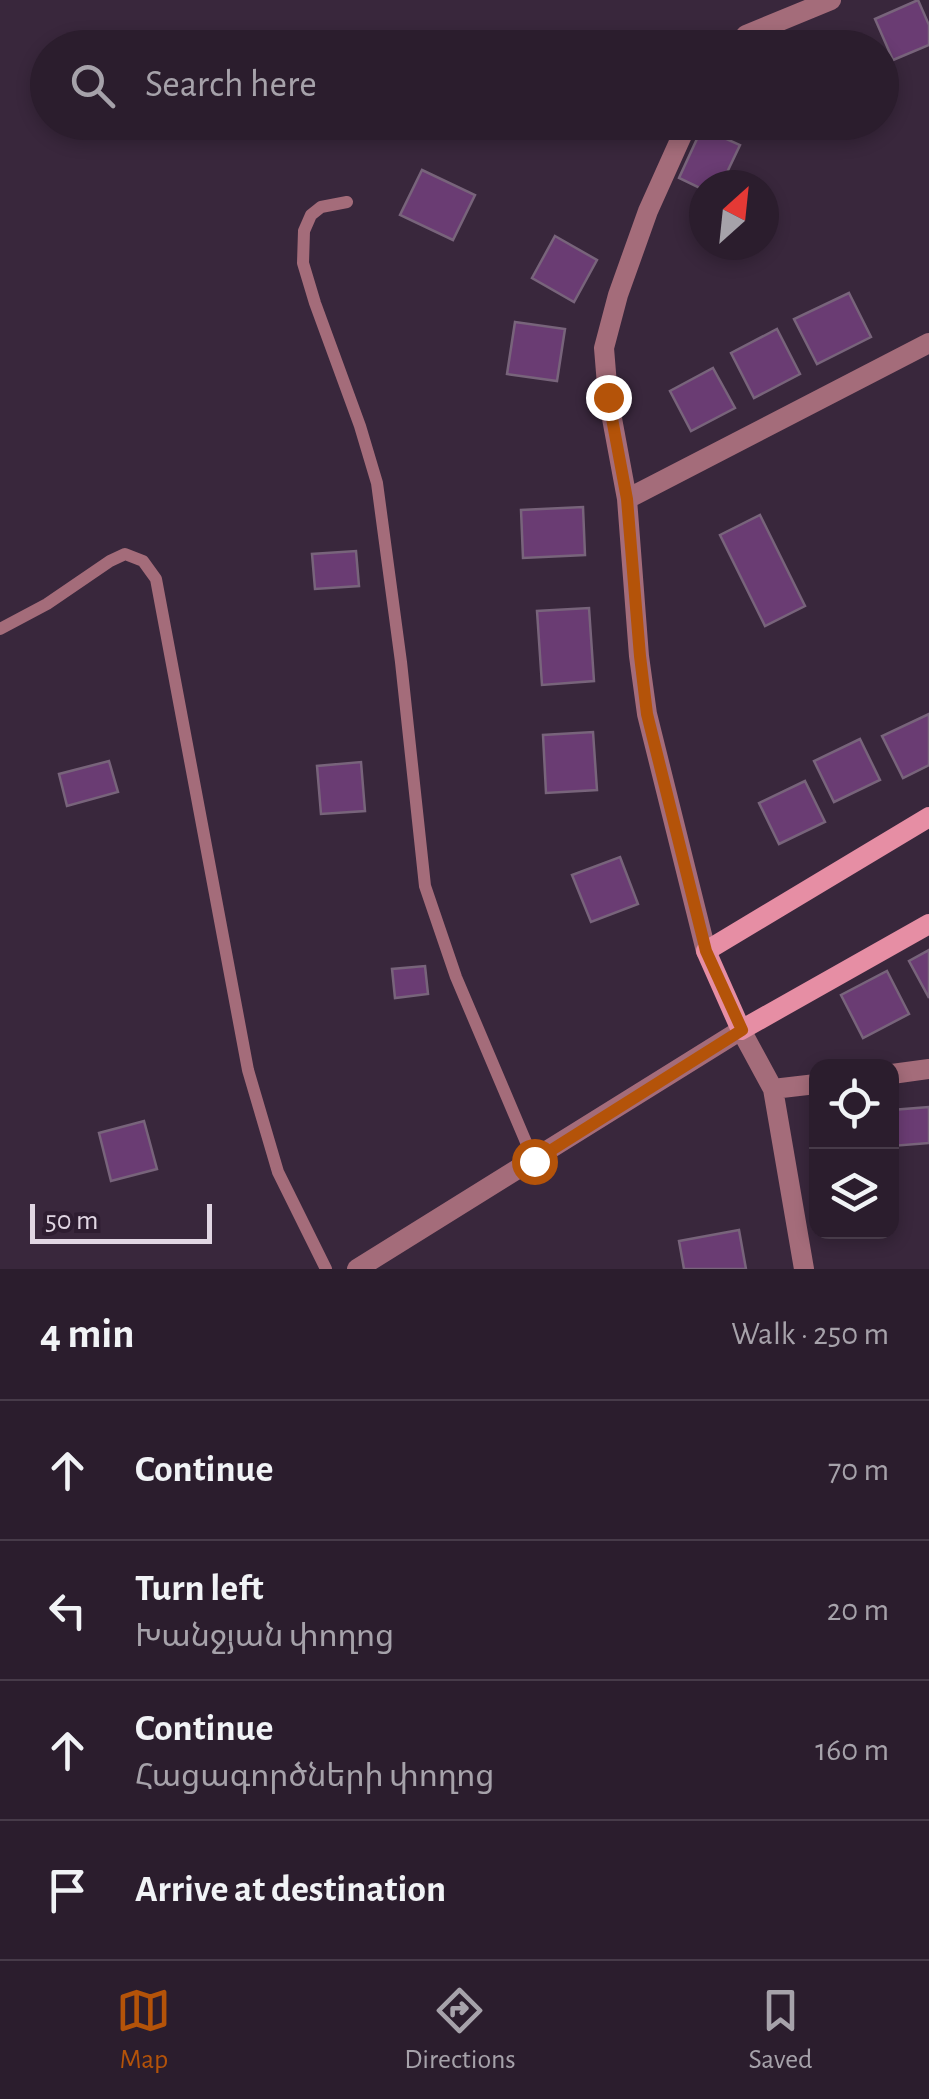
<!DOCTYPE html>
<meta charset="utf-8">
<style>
body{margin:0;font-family:"Alegreya Sans","Noto Sans Armenian",sans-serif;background:#372a39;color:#f1f3f6}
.controls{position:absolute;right:30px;bottom:30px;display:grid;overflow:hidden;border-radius:20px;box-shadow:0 5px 15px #0003}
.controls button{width:90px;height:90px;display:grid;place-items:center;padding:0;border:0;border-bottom:2px solid #473b49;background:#2b1d2d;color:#f1f3f6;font:50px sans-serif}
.compass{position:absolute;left:689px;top:170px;width:90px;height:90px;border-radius:50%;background:#2b1d2d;box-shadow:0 5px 15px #0003;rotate:27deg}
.scale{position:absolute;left:30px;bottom:25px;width:182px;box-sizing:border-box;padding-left:10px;border:5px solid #e1d6e3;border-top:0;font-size:28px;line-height:35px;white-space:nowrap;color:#e1d6e3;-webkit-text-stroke:8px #2e1d31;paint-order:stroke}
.stop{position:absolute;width:30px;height:30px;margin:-22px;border:8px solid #b45309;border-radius:50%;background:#fff}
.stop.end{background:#b45309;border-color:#fff;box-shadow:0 2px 10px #0008}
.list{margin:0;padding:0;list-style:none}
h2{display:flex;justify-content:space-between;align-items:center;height:130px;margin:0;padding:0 40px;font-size:42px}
h2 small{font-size:32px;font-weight:400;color:#a6a2aa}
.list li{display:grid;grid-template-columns:65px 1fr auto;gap:30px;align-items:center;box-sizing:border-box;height:140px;padding:0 40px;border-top:2px solid #473b49}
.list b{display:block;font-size:38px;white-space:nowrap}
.list p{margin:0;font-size:32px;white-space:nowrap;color:#a6a2aa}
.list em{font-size:32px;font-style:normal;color:#a6a2aa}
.icon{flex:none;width:55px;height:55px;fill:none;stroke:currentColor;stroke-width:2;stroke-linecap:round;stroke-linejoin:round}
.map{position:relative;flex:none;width:929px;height:1269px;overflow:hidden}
.search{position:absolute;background:#2b1d2d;box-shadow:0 5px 15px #0003;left:30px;right:30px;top:30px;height:110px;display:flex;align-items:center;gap:25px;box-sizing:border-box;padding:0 35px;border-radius:55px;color:#a6a2aa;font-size:38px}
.sheet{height:690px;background:#2b1d2d}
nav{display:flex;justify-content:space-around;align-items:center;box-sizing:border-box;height:140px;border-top:2px solid #473b49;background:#2b1d2d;font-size:28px;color:#a6a2aa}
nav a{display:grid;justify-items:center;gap:5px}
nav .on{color:#b45309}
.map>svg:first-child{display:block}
.building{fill:#6a3c73;stroke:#78647b;stroke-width:2.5}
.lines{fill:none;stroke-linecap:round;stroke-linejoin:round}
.lane{stroke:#a46c7a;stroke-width:12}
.street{stroke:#a46c7a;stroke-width:20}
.secondary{stroke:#e68ea4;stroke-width:20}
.route{stroke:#b45309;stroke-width:12}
</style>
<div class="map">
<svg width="929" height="1269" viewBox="0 0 929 1269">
<rect width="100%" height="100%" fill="#39273c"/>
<path class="building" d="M918,0L929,25V45L893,60L875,19Z
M702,128L740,145L721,185H704V190L679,178Z
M422,170L475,195L453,240L400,215Z
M555,236L597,260L574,302L532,278Z
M849,293L871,337L817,364L794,319Z
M515,322L565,329L557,381L507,374Z
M777,329L800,374L754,398L731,353Z
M713,368L735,408L691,431L670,391Z
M583,507L585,555L523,558L521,510Z
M760,515L805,606L765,626L720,535Z
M356,551L359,586L315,589L312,554Z
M589,608L594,681L542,685L537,611Z
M929,714V765L903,778L882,736Z
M593,732L597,790L546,793L543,735Z
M860,739L880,780L834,802L814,761Z
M109,761L118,792L67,806L59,774Z
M361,762L365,811L321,814L317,766Z
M805,781L825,822L779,844L759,803Z
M620,857L638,904L591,922L572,875Z
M929,950V998L909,961Z
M425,966L428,994L395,998L392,969Z
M887,971L909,1014L863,1038L841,995Z
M929,1107V1143L892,1146V1110Z
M144,1121L157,1169L111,1181L99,1133Z
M739,1230L746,1269H684L679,1241Z"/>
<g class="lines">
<path class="lane" d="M347,202L321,207L311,215L304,231L303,263L315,303L360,426L377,483L401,662L425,886L456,977L534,1161
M0,629L47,604L110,561L125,554L143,561L156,579L248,1070L278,1172L326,1269"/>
<path class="street" d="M737,48L746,35L831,0
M688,122L648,211L618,295L604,348L608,397L627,499L639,656L647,714L706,951
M627,499L929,343
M892,1074L929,1069
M773,1089L816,1084
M357,1269L741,1030L773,1089L804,1269"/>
<path class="secondary" d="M929,817L706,951L741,1030L929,924"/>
</g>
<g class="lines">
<path class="route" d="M534,1161L742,1030L706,951L647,714L640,656L627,499L608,397"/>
</g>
</svg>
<div class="controls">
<button><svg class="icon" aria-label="locate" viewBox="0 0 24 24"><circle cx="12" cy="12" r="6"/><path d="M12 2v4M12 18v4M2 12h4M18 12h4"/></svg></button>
<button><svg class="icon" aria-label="layers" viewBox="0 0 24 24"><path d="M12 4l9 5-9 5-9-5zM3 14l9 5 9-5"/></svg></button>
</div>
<svg class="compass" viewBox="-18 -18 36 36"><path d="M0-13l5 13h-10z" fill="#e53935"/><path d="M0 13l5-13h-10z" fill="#a6a2aa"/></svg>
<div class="scale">50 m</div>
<div class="stop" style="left:534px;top:1161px"></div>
<div class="stop end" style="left:608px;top:397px"></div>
<div class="search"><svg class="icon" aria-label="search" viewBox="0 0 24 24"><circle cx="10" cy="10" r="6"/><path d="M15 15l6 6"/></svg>Search here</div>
</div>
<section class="sheet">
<h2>4 min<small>Walk · 250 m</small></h2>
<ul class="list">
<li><svg class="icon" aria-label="ahead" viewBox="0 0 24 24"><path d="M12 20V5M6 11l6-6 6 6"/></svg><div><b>Continue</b></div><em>70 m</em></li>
<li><svg class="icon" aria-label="left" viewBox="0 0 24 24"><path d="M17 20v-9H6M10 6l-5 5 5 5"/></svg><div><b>Turn left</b><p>Խանջյան փողոց</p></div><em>20 m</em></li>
<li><svg class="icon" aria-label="ahead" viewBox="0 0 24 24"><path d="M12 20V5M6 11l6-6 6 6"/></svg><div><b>Continue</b><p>Հացագործների փողոց</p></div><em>160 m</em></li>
<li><svg class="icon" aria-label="arrive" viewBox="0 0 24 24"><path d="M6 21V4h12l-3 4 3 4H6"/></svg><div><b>Arrive at destination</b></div></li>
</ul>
</section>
<nav>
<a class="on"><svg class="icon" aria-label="map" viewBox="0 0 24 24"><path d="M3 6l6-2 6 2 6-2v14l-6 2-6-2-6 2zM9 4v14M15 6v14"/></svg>Map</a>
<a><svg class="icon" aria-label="directions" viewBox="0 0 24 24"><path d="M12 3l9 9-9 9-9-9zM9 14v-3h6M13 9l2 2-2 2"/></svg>Directions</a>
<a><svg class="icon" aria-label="saved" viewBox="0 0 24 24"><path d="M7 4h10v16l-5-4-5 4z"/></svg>Saved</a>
</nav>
